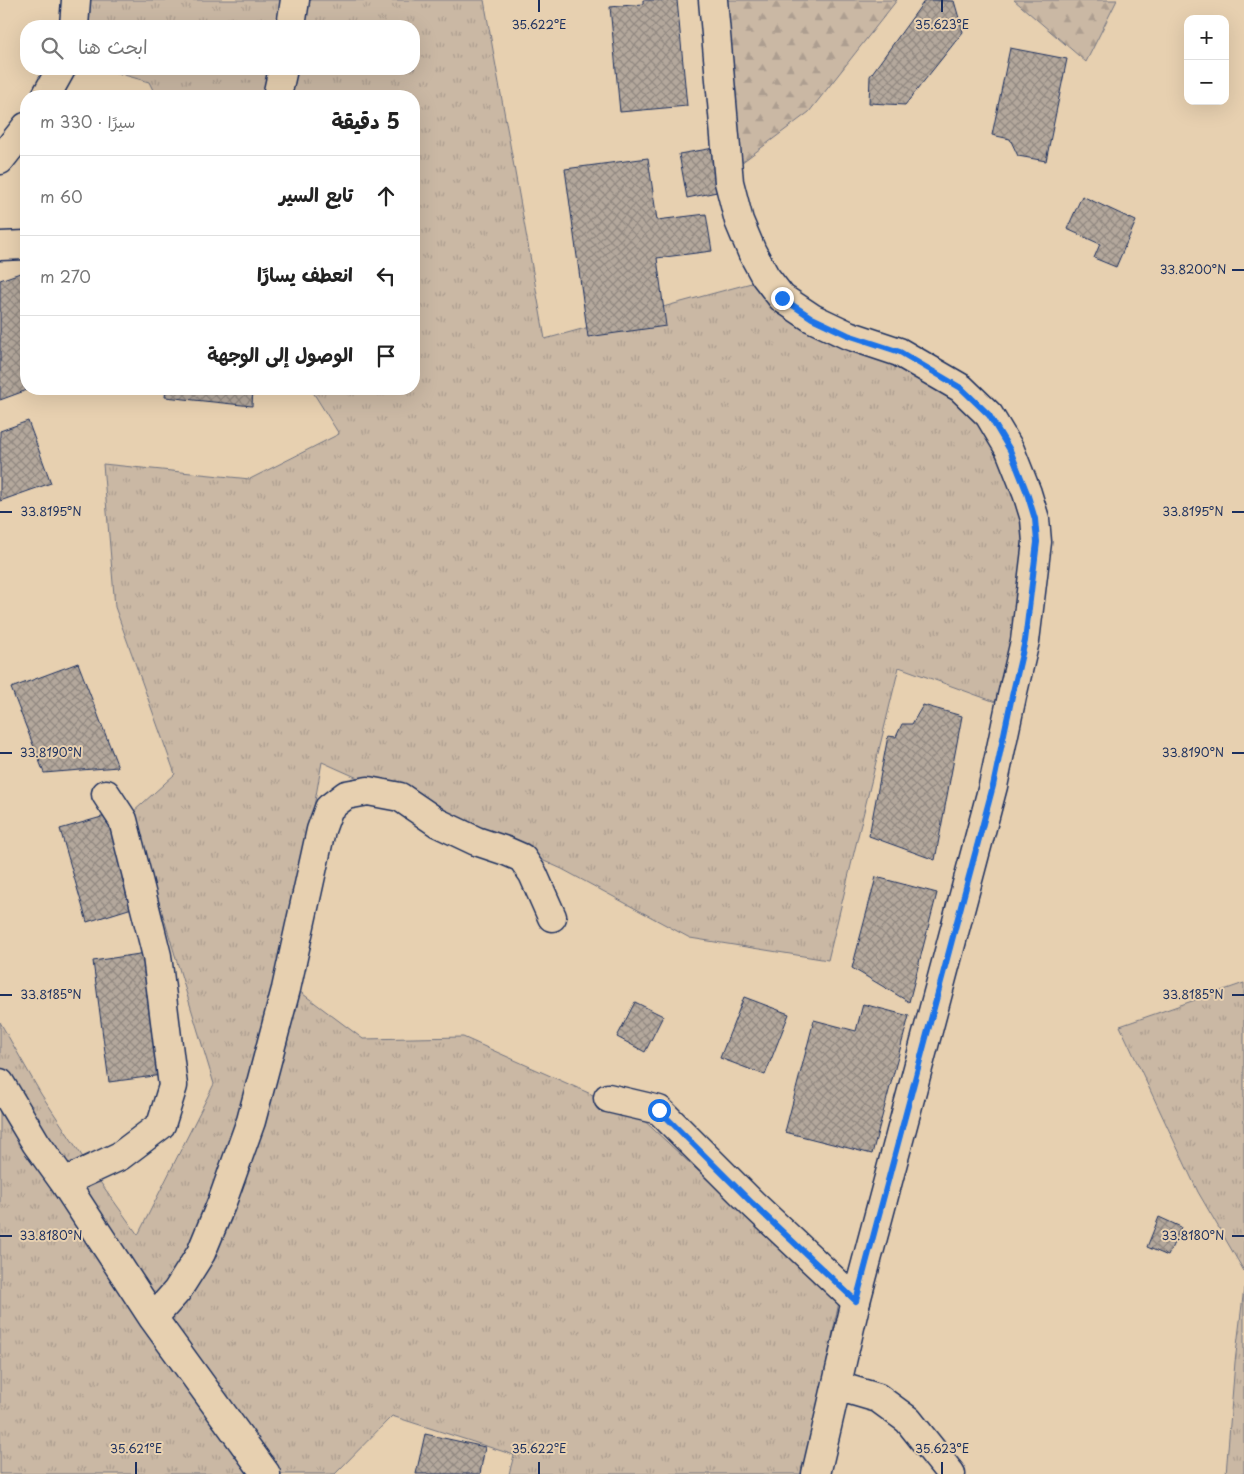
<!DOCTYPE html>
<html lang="ar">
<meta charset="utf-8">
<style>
body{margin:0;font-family:"Playpen Sans","Playpen Sans Arabic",sans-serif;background:#f6f6f6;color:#222;direction:rtl}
.controls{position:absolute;right:15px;top:15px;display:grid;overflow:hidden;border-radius:10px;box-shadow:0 5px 20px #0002}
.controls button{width:45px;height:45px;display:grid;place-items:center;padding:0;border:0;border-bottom:1px solid #e0e0e0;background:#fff;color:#222;font:25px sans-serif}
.stop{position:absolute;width:15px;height:15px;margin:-11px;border:4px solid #1a73e8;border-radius:50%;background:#fff}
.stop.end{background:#1a73e8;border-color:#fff;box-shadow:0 1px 5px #0008}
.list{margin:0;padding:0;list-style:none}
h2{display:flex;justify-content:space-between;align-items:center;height:65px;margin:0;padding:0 20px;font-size:21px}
h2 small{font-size:16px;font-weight:400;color:#767676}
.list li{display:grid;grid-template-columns:32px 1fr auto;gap:15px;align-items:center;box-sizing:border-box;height:80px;padding:0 20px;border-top:1px solid #e0e0e0}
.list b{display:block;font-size:19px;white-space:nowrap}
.list em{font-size:16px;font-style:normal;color:#767676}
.icon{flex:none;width:28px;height:28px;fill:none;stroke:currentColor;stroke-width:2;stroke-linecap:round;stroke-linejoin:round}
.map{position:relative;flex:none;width:1244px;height:1474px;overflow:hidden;direction:ltr}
.search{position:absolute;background:#fff;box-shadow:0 5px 20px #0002;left:20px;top:20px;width:400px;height:55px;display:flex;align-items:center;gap:12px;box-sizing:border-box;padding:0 18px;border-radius:20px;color:#767676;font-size:19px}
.panel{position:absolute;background:#fff;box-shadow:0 5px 20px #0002;left:20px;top:90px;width:400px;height:305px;border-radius:20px;direction:rtl}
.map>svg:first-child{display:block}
.grass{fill:url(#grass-tufts);stroke:#727481}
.forest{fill:url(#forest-firs);stroke:#727481}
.building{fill:url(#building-cross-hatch);stroke:#1b2f5e}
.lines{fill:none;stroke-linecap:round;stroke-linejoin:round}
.minor-casing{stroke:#1b2f5e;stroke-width:31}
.tertiary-casing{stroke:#1b2f5e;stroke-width:31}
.minor{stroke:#e7d0b0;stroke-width:28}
.tertiary{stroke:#e7d0b0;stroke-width:28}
.route{stroke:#1a73e8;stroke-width:6}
.ticks{fill:none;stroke:#1b2f5e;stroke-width:2}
.ticks-label{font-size:12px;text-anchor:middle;fill:#1b2f5e;stroke:#e7d0b0;stroke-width:4;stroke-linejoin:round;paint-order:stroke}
</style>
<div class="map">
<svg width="1244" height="1474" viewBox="0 0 1244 1474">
<defs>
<pattern id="grass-tufts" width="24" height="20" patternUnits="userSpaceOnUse" patternTransform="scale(1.25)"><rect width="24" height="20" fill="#cab8a4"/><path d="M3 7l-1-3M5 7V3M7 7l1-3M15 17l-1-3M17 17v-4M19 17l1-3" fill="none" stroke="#ad9e90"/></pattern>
<pattern id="forest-firs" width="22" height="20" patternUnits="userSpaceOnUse" patternTransform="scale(1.25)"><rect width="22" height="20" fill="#cab8a4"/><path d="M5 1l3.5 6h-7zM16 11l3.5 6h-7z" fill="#ad9e90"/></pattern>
<pattern id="building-cross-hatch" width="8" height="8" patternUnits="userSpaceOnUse" patternTransform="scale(1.25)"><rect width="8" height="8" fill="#b4a89c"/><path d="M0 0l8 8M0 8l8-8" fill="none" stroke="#928982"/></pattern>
</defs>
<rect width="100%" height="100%" fill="#e7d0b0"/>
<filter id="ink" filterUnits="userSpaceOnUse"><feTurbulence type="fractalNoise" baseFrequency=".02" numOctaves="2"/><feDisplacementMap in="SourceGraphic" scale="10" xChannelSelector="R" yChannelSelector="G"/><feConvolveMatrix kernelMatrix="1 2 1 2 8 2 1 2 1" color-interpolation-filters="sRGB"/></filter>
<g filter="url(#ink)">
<path class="grass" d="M73,0H484L545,339L755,282L970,398L1034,517L1001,704L899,667L828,960L690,938L562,869L322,762L283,979L363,1039L463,1037L638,1115L839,1302L804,1474H509L514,1455L392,1416L335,1474H0V1022L41,1094L88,1165L138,1235L214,1084L132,813L175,774L115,607L103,464L250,479L339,434L311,389H414V96H156L149,82L103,69H414V26H74Z
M1244,983V1271L1198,1192L1120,1026Z
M1244,1288V1474H1226L1235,1362Z"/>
<path class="forest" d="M714,0H897L809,112L729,172Z
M1014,0H1117L1086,62Z"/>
<path class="building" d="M643,0H677L687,106L620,112L610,7L643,4Z
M925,0L954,1L963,32L905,105L869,103L870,76Z
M1010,48L1067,59L1046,161L1018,156L1010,139L992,135Z
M714,148L722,191L687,198L679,154Z
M648,158L657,220L706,214L712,251L657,258L666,326L588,337L565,169Z
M1082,196L1136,221L1116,267L1094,258L1100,244L1067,229Z
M26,271V389H30L0,400V280Z
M166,389H253L252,406L165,397Z
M28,421L51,483L0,501V431Z
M78,663L118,767L44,773L11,688Z
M923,705L962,716L935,860L869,836L888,736L896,737L902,724H912Z
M112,814L132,908L87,922L60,829Z
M876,877L937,893L909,1002L852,968Z
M146,953L162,1075L109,1082L93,961Z
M744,997L789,1014L765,1075L720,1058Z
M635,1002L663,1016L645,1052L617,1037Z
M863,1004L909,1016L872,1154L785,1132L814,1020L856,1031Z
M1159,1217L1181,1227L1168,1256L1147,1247Z
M425,1434L485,1447L480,1474H416Z"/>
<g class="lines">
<defs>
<path id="minor" d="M0,1083L36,1143L64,1182L153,1318L266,1474
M608,1098L659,1110L752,1203L856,1301
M64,1182L120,1156L161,1125L173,1086L157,956L123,820L106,794
M153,1318L177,1291L201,1253L222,1202L251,1121L286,989L321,830L329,808L346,795L368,791L400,797L438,823L476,841L506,851L522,858L533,874L552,917
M837,1386L878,1398L908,1420L951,1474"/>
<path id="tertiary" d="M713,0L729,182L739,221L752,252L765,276L782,298L812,318L848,335L899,352L961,388L989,415L1010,450L1027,493L1035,519L1037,542L1025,641L1012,696L993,786L856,1301L816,1474
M74,26L76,0
M291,26L295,0
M46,96L61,69
M277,96L283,69
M0,160L26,127
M0,246L26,245"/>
</defs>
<use href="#minor" class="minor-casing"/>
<use href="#tertiary" class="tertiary-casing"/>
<use href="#minor" class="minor"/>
<use href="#tertiary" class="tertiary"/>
</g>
</g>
<g class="lines" filter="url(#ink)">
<path class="route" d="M659,1110L752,1203L856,1301L993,786L1012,696L1025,641L1037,542L1035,519L1027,493L1010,450L989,415L961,388L900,352L848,335L812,318L782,298"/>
</g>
<path class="ticks" d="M539,0V12M942,0V12M1232,270H1244M0,512H12M1232,512H1244M0,753H12M1232,753H1244M0,995H12M1232,995H1244M0,1236H12M1232,1236H1244M136,1462V1474M539,1462V1474M942,1462V1474"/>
<g class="ticks-label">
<text x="539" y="29">35.622°E</text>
<text x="942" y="29">35.623°E</text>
<text x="1193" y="274">33.8200°N</text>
<text x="51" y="516">33.8195°N</text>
<text x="1193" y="516">33.8195°N</text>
<text x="51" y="757">33.8190°N</text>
<text x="1193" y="757">33.8190°N</text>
<text x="51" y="999">33.8185°N</text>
<text x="1193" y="999">33.8185°N</text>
<text x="51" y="1240">33.8180°N</text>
<text x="1193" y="1240">33.8180°N</text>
<text x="136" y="1453">35.621°E</text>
<text x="539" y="1453">35.622°E</text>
<text x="942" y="1453">35.623°E</text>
</g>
</svg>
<div class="controls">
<button>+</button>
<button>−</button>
</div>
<div class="stop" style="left:659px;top:1110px"></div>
<div class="stop end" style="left:782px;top:298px"></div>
<div class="search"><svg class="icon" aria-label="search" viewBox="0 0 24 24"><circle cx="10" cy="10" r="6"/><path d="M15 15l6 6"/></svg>ابحث هنا</div>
<section class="panel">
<h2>5 دقيقة<small>سيرًا · 330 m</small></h2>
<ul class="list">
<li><svg class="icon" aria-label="ahead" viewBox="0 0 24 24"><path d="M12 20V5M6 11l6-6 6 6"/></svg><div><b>تابع السير</b></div><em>60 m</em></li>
<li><svg class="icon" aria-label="left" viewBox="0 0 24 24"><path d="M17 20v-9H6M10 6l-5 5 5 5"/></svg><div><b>انعطف يسارًا</b></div><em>270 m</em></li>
<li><svg class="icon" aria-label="arrive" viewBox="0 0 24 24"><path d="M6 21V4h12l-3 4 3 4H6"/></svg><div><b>الوصول إلى الوجهة</b></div></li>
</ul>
</section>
</div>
